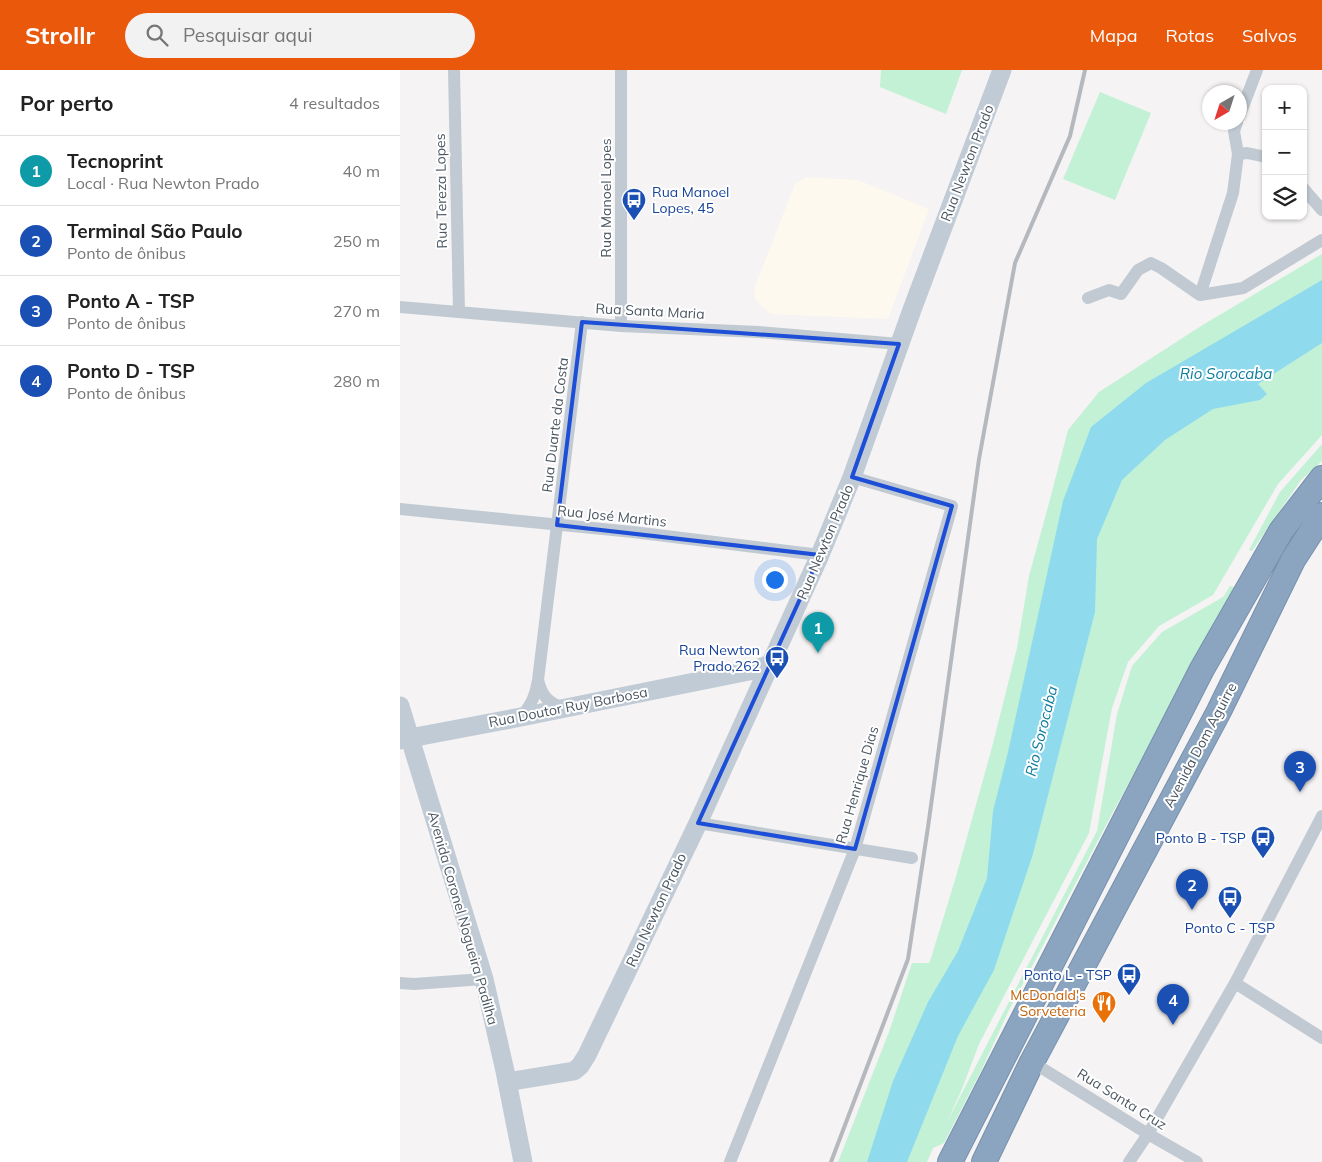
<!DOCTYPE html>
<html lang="pt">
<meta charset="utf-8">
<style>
body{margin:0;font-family:Mulish,sans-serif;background:#f2f2f2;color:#222}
.controls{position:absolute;right:15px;top:15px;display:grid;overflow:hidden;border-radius:10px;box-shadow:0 1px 4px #0004}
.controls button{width:45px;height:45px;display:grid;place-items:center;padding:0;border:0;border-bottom:1px solid #e0e0e0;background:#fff;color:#222;font:25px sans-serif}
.compass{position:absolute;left:802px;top:15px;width:45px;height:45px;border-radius:50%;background:#fff;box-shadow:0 1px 4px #0004;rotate:219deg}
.you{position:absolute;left:374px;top:509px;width:18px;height:18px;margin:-12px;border:4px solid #fff;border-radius:50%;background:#1a73e8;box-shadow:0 0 0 8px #1a73e833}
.badge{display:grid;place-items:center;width:32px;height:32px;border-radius:50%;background:#ea580c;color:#fff;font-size:16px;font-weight:700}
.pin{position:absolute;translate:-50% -41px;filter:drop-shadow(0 1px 2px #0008)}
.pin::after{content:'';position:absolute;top:26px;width:18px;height:15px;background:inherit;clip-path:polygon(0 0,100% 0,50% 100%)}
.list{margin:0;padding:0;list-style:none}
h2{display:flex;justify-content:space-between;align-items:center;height:65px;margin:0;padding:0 20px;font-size:21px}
h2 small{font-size:16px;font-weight:400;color:#767676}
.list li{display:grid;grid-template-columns:32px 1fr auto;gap:15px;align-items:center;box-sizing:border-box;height:70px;padding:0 20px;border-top:1px solid #e0e0e0}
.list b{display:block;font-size:19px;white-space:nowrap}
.list p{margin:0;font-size:16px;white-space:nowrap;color:#767676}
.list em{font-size:16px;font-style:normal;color:#767676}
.icon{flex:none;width:28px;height:28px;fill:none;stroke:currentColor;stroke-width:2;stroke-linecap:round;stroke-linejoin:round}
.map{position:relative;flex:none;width:922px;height:1092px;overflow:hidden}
header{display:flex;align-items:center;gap:30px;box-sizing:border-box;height:70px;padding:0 25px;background:#ea580c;color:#fff}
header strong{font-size:24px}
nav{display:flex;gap:28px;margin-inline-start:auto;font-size:18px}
.search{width:350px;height:45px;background:#f2f2f2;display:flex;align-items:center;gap:12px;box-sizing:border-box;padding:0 18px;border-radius:28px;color:#767676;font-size:19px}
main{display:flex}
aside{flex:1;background:#fff}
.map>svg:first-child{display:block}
.commercial{fill:#fdf9ef}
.green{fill:#c3f1d5}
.water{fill:#90daee}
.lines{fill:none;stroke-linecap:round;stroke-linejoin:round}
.highway-casing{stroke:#7690ad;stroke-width:26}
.street{stroke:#c1cad2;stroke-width:12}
.secondary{stroke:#c1cbd6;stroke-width:19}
.highway{stroke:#8ba5c1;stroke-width:24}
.rail{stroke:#b5b8bd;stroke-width:4}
.marked{fill:none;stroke:#1d4ed8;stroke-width:4;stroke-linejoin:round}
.labels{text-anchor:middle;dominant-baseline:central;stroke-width:4;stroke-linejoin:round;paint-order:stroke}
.street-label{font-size:14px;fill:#4a5661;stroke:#fff}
.transit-label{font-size:14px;fill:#164399;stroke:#fff;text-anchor:end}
.food-label{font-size:14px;fill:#c56008;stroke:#fff;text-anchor:end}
.water-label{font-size:15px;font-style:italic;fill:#0c7c9b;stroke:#fff}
</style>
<header>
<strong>Strollr</strong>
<div class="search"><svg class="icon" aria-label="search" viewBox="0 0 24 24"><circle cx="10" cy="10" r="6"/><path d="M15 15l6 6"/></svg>Pesquisar aqui</div>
<nav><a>Mapa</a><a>Rotas</a><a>Salvos</a></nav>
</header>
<main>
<aside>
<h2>Por perto<small>4 resultados</small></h2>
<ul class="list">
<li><span class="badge" style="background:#0f9aa8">1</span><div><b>Tecnoprint</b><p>Local · Rua Newton Prado</p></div><em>40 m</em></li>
<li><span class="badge" style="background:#1a4fb4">2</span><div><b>Terminal São Paulo</b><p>Ponto de ônibus</p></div><em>250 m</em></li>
<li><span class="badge" style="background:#1a4fb4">3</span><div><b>Ponto A - TSP</b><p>Ponto de ônibus</p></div><em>270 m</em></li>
<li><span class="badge" style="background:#1a4fb4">4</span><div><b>Ponto D - TSP</b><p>Ponto de ônibus</p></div><em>280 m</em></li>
</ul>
</aside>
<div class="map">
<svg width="922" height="1092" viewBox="0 0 922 1092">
<rect width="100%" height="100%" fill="#f5f3f3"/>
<path class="commercial" d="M406,107L458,110L529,139L488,249L371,244L361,236L355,228L354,219L395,114Z"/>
<path class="green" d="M481,0H562L546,44L480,17Z
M700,22L751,43L715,130L663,109Z
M922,184V365L878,414L813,525L759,556L728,592L712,638L689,763L579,974L562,1019L547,1052L697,761L717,644L732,596L762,562L818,530L824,526L830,516L834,517L816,556L714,740L609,940L581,1001L544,1073L533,1078L527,1092H438L489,962L512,893H529L531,888L555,810L591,681L617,578L629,506L649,433L668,360L699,322L801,256Z
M922,374V391L901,410L852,481L849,480L880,422Z"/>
<path class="water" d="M922,210V273L858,314L867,324L860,330L813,339L765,370L722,410L697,469L695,542L633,784L594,900L558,966L507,1092H467L493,1011L528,932L558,881L587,808L593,741L608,682L663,431L691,357L746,313Z"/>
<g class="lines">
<defs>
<path id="highway" d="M550,1092L802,599L881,461L922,408
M584,1092L632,992L819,641L893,490L922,445"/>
</defs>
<use href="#highway" class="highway-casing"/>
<path class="street" d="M54,0L59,242
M221,0V256
M839,47L857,0
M838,84L847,83L866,87
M903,118L922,140
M800,225L833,123L838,84L834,61L837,52
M800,225L843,218L922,170
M688,228L709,220L721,224L738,200L751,193L761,198L800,225
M0,237L221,256L359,262L499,274
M0,439L233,462L420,485
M138,610C142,626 148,633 164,638
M121,647C132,634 135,626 138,610L182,252
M298,753L512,788
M0,913L14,914L84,909
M835,913L922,968
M632,992L748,1064L797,1092
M330,1092L455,779L552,436L452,407
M729,1092L748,1064L835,913L922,746"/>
<path class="secondary" d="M0,636L84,909L105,1001L123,1092
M0,670L121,647L349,601L365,596L371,593
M107,1012L174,1001L180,996L187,985L298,753L420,485L452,407L513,237L602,0"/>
<use href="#highway" class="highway"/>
<path class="rail" d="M431,1092L508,889L528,757L579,389L615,193L670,66L685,0"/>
</g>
<path class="marked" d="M182,252L499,274L452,407L552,436L455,779L298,753L420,485L157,455Z"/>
<defs>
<symbol id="bus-pin" viewBox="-11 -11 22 30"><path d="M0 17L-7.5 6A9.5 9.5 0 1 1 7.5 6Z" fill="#1a4fb4" stroke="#fff"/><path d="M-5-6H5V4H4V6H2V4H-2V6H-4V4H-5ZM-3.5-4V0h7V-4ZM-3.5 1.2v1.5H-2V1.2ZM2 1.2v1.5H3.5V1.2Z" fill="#fff"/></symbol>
<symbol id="restaurant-pin" viewBox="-11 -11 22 30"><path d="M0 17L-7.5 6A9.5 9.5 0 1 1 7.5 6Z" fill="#e8710a" stroke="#fff"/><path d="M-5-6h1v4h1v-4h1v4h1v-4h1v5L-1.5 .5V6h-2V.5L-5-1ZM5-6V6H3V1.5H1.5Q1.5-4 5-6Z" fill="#fff"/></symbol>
</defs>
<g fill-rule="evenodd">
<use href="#bus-pin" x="220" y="116" width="28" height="38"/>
<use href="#bus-pin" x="363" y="574" width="28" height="38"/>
<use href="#bus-pin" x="849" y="754" width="28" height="38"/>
<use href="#bus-pin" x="816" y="814" width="28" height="38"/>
<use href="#bus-pin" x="715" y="891" width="28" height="38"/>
<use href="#restaurant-pin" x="690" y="919" width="28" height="38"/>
</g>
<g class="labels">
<g class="street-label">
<text transform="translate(567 93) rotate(-69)">Rua Newton Prado</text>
<text transform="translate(41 121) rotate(-91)">Rua Tereza Lopes</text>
<text transform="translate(206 128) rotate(-90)">Rua Manoel Lopes</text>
<text transform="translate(250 241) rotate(3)">Rua Santa Maria</text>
<text transform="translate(155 355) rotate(-83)">Rua Duarte da Costa</text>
<text transform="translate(212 446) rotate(6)">Rua José Martins</text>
<text transform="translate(425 472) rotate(-67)">Rua Newton Prado</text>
<text transform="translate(168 637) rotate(-11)">Rua Doutor Ruy Barbosa</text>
<text transform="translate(800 675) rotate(-62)">Avenida Dom Aguirre</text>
<text transform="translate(457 715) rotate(-74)">Rua Henrique Dias</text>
<text transform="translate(256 840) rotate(-65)">Rua Newton Prado</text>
<text transform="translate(63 848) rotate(74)">Avenida Coronel Nogueira Padilha</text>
<text transform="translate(722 1029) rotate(32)">Rua Santa Cruz</text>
</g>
<g class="transit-label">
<text x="252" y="122" text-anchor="start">Rua Manoel<tspan x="252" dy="16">Lopes, 45</tspan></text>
<text x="360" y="580">Rua Newton<tspan x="360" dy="16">Prado,262</tspan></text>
<text x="846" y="768">Ponto B - TSP</text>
<text x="830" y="858" text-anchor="middle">Ponto C - TSP</text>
<text x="712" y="905">Ponto L - TSP</text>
</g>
<g class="food-label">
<text x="686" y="925">McDonald's<tspan x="686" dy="16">Sorveteria</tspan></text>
</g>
<g class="water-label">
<text x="826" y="303">Rio Sorocaba</text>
<text transform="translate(641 661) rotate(-76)">Rio Sorocaba</text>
</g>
</g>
</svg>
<div class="controls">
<button>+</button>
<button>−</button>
<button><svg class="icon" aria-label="layers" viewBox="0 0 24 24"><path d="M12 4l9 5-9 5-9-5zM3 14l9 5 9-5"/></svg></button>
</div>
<svg class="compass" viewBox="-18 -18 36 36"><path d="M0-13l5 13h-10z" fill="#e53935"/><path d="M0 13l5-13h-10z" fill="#767676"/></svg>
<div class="you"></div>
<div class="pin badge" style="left:418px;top:583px;background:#0f9aa8">1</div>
<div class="pin badge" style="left:792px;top:840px;background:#1a4fb4">2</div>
<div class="pin badge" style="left:900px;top:722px;background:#1a4fb4">3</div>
<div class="pin badge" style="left:773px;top:955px;background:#1a4fb4">4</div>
</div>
</main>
